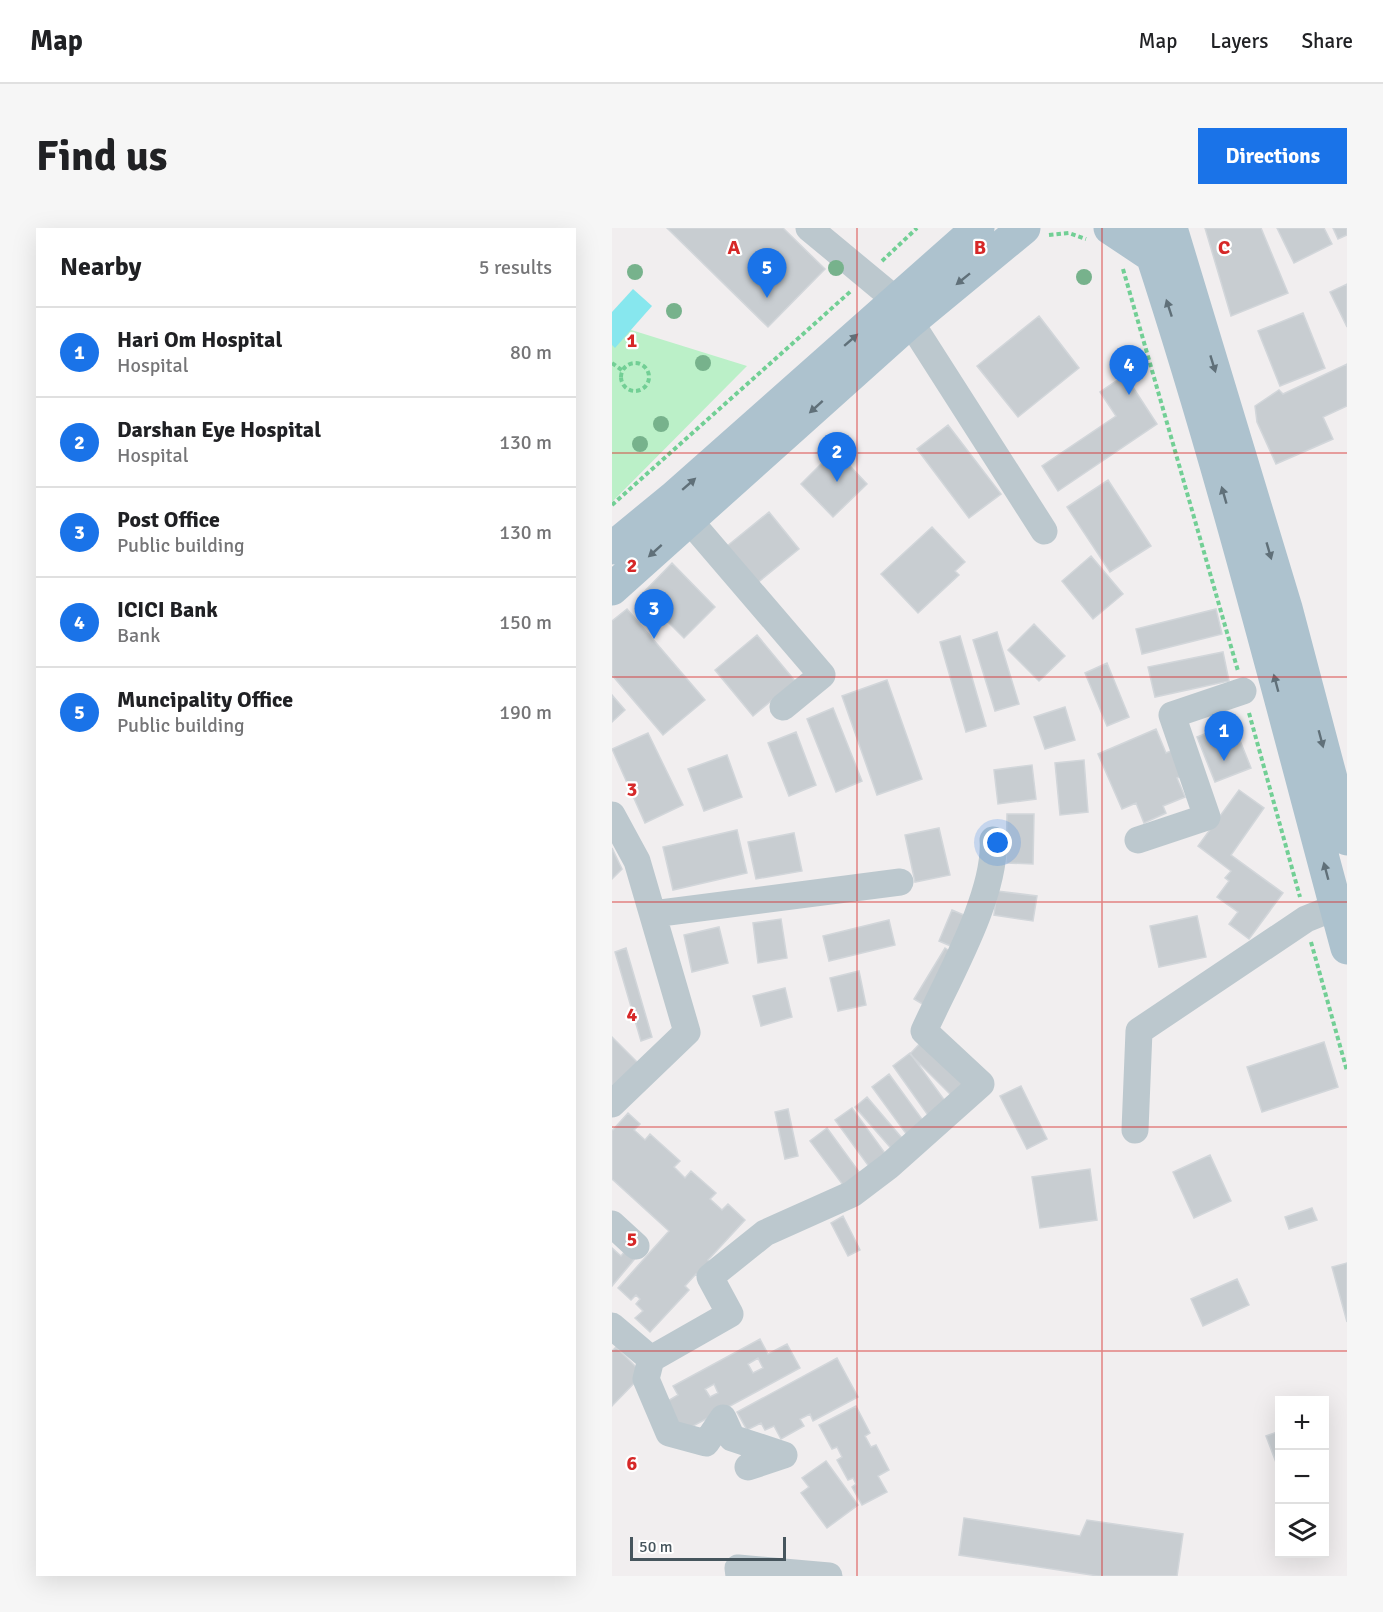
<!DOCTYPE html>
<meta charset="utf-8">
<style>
body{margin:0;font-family:Signika,sans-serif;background:#f6f6f6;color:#202124}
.controls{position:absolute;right:18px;bottom:18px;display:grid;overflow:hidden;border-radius:0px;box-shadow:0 6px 24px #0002}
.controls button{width:54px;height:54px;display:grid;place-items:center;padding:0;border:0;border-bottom:2px solid #e0e0e0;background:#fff;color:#202124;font:30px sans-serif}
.scale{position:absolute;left:18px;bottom:15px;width:156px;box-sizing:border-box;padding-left:6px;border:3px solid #46555d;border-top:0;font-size:16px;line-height:21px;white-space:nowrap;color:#46555d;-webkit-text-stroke:4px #fff;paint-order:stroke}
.you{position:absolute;left:386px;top:615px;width:21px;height:21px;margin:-15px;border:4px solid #fff;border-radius:50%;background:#1a73e8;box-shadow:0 0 0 9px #1a73e833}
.badge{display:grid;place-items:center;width:39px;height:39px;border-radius:50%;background:#1a73e8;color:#fff;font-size:20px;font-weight:700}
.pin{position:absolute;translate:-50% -50px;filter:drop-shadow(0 2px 3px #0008)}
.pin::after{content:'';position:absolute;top:32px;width:21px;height:18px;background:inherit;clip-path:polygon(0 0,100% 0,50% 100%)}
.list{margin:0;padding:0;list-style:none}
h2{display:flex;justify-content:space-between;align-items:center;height:78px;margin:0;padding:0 24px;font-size:26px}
h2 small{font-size:20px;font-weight:400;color:#757577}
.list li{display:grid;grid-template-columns:39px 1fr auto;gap:18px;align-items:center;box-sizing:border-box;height:90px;padding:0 24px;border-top:2px solid #e0e0e0}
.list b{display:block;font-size:22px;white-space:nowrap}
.list p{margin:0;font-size:20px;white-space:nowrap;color:#757577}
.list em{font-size:20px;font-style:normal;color:#757577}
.icon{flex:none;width:33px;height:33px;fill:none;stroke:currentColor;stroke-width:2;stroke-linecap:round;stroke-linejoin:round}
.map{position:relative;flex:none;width:735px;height:1348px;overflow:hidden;border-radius:0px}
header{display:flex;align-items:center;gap:36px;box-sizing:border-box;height:84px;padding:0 30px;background:#fff;border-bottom:2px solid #e0e0e0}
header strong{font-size:28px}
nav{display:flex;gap:33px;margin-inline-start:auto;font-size:21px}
.intro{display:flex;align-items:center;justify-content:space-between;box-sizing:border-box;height:144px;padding:0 36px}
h1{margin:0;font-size:42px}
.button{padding:15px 27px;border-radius:0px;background:#1a73e8;color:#fff;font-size:21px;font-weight:700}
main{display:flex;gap:36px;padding:0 36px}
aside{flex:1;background:#fff;border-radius:0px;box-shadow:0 6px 24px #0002}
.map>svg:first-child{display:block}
.green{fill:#bbf0c8}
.water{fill:#87e7ee}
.building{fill:#c8cdd1;stroke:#d2d6da;stroke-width:1.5;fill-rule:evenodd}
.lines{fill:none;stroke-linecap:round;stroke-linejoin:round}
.path{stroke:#72cf95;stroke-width:4;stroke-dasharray:4.5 3;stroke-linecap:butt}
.minor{stroke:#bcc8ce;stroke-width:27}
.major{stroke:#adc2ce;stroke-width:33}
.tree{fill:#77b28c}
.oneway{fill:#607079}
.grid{fill:none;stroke:#d62828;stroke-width:1.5;stroke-opacity:0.55}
.grid-label{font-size:20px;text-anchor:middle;font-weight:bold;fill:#d62828;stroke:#fff;stroke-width:4.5;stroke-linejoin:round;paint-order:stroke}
</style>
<header>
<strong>Map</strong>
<nav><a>Map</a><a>Layers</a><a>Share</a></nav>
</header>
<div class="intro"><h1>Find us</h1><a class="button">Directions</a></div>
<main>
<aside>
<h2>Nearby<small>5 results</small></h2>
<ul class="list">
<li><span class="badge">1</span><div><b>Hari Om Hospital</b><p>Hospital</p></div><em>80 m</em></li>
<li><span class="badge">2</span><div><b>Darshan Eye Hospital</b><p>Hospital</p></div><em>130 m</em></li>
<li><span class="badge">3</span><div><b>Post Office</b><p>Public building</p></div><em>130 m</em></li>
<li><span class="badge">4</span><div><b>ICICI Bank</b><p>Bank</p></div><em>150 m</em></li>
<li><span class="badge">5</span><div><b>Muncipality Office</b><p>Public building</p></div><em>190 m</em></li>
</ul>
</aside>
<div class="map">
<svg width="735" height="1348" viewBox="0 0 735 1348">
<rect width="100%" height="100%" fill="#f1eeef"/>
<path class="green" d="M0,96L135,138L0,274Z"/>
<path class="water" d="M21,61L40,78L3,120L0,117V84Z"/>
<path class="building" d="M55,0H171L213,41L156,99Z
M593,0H649L676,65L619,88Z
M665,0H712L720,16L682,35Z
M721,0H735V7L726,11Z
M735,56V99L718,64Z
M691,85L713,140L668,158L646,103Z
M427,88L467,140L406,189L365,138Z
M735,136V178L711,189L721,211L664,236L645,194L643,178L667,162L671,166Z
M513,147L545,196L446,263L430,238L504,188L488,164Z
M336,197L389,266L357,290L305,221Z
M223,222L255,256L221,289L189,256Z
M496,252L539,318L498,344L455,279Z
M157,284L187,321L139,360L109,323Z
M320,299L353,334L343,343L347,347L306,385L269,346Z
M479,328L511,366L481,391L450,353Z
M60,335L103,379L72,410L29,367Z
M15,381L93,472L51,507L0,447V393Z
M604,381L610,406L530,426L524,401Z
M422,396L453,428L427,453L396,422Z
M385,404L407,476L383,483L361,412Z
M145,407L183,453L141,488L103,442Z
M348,408L374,498L354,504L328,414Z
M611,424L617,453L543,469L536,439Z
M495,435L517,489L495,498L473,445Z
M275,452L310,551L265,567L230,468Z
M0,467L13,482L0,494Z
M453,479L463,512L433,521L422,489Z
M221,480L250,553L224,564L195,491Z
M621,495L639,540L603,554L585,509Z
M544,501L554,525L559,523L570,548L565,550L573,569L551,578L554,585L532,595L524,575L510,581L486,526Z
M184,504L204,557L177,568L156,515Z
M36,505L71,577L33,595L0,521Z
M115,527L130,569L92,583L76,541Z
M472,532L476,584L448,587L443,535Z
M420,537L424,571L386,576L382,542Z
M627,562L652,580L619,627L671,665L637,711L617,696L626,684L605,669L617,653L613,650L619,643L586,618Z
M395,586H422L421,636L394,635Z
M327,600L338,647L303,654L293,607Z
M125,602L135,645L61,662L51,619Z
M182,605L190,643L144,651L136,614Z
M0,620L10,641L0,651Z
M385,663L425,668L421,693L382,687Z
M340,682L361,691L348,722L327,713Z
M585,688L594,729L547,739L538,698Z
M169,691L175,730L146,735L141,695Z
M277,692L283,717L217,733L211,708Z
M107,699L116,735L80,744L72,707Z
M14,720L40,809L29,813L3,724Z
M333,720L348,730L317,780L302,771Z
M247,743L254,777L226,783L218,750Z
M173,760L180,789L149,798L141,768Z
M0,809L29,838L0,867Z
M313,810L361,858L345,873L298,826Z
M712,814L726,859L650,884L635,839Z
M298,825L336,877L318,890L281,838Z
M277,846L315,898L298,911L260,859Z
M409,858L435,911L415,921L388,868Z
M255,869L295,916L284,926L243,879Z
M240,880L278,932L261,944L223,892Z
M176,881L186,928L173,931L163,884Z
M16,885L28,896L22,902L33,912L38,906L68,933L62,939L73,950L79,943L104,965L98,971L110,982L116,976L133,992L96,1032L100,1036L88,1050L84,1046L73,1058L77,1062L38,1104L23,1090L31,1083L24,1076L28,1071L24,1067L19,1072L6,1060L57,1003L0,951V903Z
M215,900L253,952L237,965L198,913Z
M598,927L619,973L582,990L561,944Z
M478,941L485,992L428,1000L420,949Z
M700,980L705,992L677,1001L673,989Z
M231,988L248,1022L236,1028L219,995Z
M17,1018L26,1027L0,1058V1020L9,1028Z
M735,1035V1094L720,1039Z
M625,1051L637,1077L591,1098L579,1071Z
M148,1111L156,1126L175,1116L188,1140L70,1204L54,1174L66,1167L61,1158ZM146,1130L151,1140L141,1145L136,1136ZM102,1156L106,1165L98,1169L93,1161Z
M4,1119L31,1146L0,1178V1123Z
M225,1130L246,1169L201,1193L198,1186L188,1191L192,1198L169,1211L162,1198L153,1202L149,1195L135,1202L125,1184Z
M244,1178L258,1205L253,1208L259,1219L264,1217L277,1242L266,1248L275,1264L250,1277L240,1259L244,1256L241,1250L236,1252L225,1232L230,1229L225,1219L220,1221L207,1197Z
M668,1203V1245L654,1208Z
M214,1233L246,1277L215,1300L189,1265L197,1259L190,1250Z
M352,1290L468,1308L475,1292L571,1306L565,1348H486L347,1327Z"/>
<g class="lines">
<path class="path" d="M437,7L457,5L474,11
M270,33L305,0
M511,41L626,443
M9 149a14 14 0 1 1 28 0a14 14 0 1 1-28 0Z
M0,135L11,143
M0,277L239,63
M637,485L688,669
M699,714L735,843"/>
<path class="minor" d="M197,0L285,73L432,303
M77,292L210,447L171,479
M0,587L25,633L75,804L0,876
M526,612L595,589L560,487L631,463
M41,686L288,654
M523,902L527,803L694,691L724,679
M0,996L24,1018
M0,1098L39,1131L118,1086L98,1049L153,1005L240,966L277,938L369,856L312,803C335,752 385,666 381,612
M39,1131L34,1151L57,1205L94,1215L111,1190L120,1210L172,1227L136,1239
M127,1348L126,1340L217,1348"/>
<path class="major" d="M498,0L540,28
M531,0C610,237 670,479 735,720
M559,0L674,380L735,611
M0,320L61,270L366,0
M0,361L298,94L412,0"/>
</g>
<g class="tree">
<circle cx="224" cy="40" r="8"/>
<circle cx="23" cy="44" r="8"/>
<circle cx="472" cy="49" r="8"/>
<circle cx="62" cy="83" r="8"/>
<circle cx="91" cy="135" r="8"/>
<circle cx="49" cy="196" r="8"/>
<circle cx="28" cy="216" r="8"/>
</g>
<defs><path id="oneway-solid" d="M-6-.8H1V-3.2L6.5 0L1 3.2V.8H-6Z" transform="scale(1.5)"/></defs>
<g class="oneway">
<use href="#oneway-solid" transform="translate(351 51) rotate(141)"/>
<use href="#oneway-solid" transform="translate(557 80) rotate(-108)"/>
<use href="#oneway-solid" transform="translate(239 112) rotate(-41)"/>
<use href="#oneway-solid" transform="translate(601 136) rotate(73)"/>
<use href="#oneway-solid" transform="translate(204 179) rotate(138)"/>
<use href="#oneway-solid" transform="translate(77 256) rotate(-41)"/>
<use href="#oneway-solid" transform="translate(612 267) rotate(-106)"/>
<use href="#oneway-solid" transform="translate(43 323) rotate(138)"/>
<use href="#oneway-solid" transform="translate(657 323) rotate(74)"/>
<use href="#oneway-solid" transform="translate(664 455) rotate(-105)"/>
<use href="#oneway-solid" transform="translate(709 511) rotate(75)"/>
<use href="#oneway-solid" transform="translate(714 643) rotate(-105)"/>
</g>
<path class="grid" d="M245,0V1348M490,0V1348M0,225H735M0,449H735M0,674H735M0,899H735M0,1123H735"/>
<g class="grid-label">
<text x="122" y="26">A</text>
<text x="368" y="26">B</text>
<text x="612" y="26">C</text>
<text x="20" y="119">1</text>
<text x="20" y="344">2</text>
<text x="20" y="568">3</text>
<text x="20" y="793">4</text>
<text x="20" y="1018">5</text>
<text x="20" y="1242">6</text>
</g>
</svg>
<div class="controls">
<button>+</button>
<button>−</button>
<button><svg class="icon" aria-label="layers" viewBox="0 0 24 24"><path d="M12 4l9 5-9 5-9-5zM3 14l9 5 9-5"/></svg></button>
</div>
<div class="scale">50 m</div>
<div class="you"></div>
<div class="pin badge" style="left:612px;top:533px">1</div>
<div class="pin badge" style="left:225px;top:254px">2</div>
<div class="pin badge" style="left:42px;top:411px">3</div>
<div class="pin badge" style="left:517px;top:167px">4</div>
<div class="pin badge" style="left:155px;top:70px">5</div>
</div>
</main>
